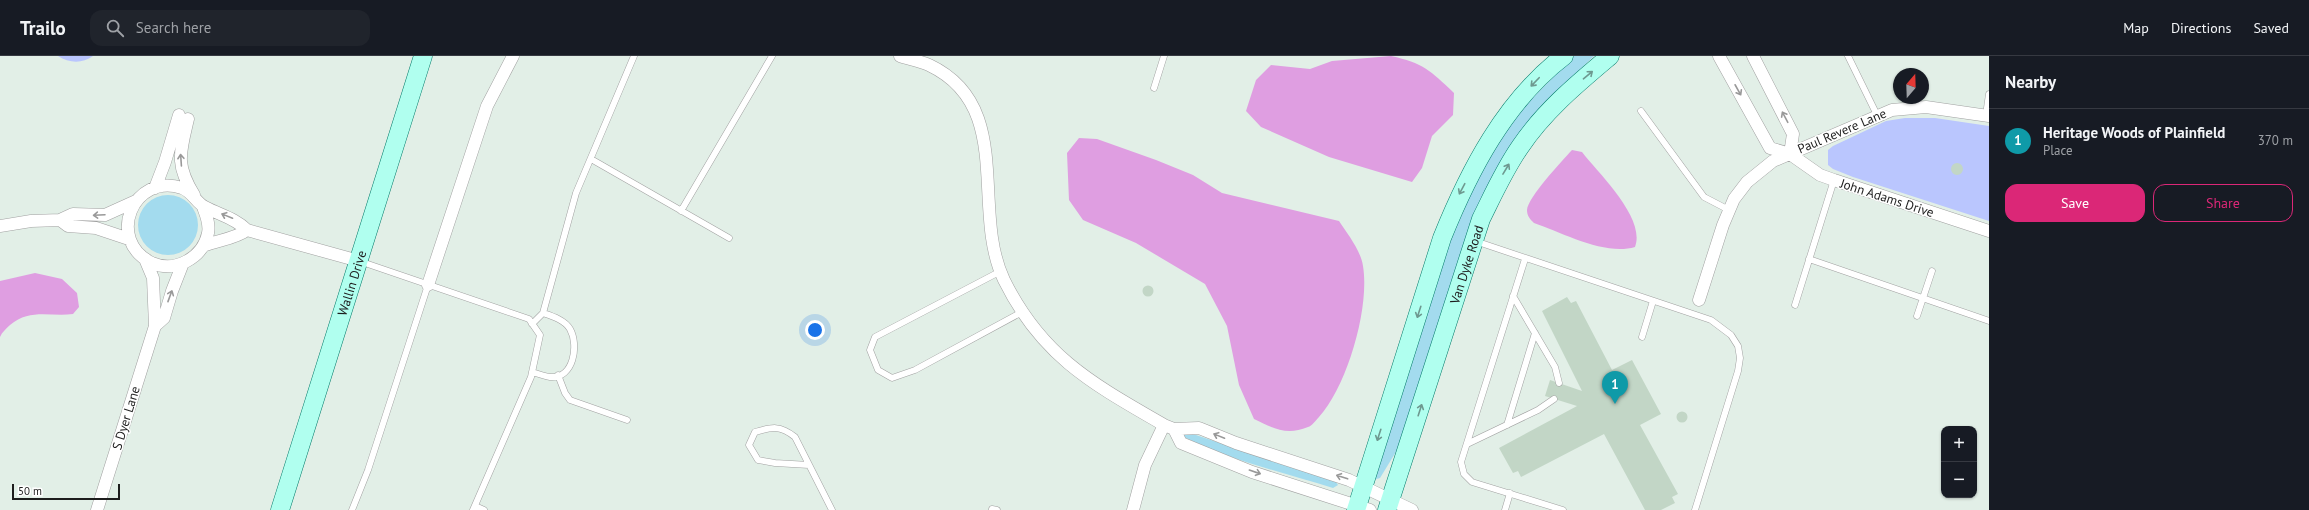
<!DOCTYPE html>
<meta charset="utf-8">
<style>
body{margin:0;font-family:"PT Sans",sans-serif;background:#20242c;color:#f1f3f6}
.controls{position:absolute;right:12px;bottom:12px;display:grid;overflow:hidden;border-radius:8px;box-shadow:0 1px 3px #0004}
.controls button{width:36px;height:36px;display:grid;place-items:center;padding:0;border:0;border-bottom:1px solid #363941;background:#171b24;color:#f1f3f6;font:20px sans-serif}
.compass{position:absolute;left:1893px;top:12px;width:36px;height:36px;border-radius:50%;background:#171b24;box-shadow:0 1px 3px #0004;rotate:19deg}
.scale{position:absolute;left:12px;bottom:10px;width:108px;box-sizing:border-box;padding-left:4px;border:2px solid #1d1d1d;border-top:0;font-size:11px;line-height:14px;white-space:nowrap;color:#1d1d1d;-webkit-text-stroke:3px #fff;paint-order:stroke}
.you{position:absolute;left:815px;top:274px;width:14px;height:14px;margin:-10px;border:3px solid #fff;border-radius:50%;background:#1a73e8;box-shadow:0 0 0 6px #1a73e833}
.badge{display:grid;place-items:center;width:26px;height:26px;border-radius:50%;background:#db2777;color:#fff;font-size:13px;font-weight:700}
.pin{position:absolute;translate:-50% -33px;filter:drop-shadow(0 1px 2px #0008)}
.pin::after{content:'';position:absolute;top:21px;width:14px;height:12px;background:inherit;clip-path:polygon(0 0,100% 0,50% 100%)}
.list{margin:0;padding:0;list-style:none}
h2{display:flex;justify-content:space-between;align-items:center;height:52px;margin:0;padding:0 16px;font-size:17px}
h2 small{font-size:13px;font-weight:400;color:#9ea1a6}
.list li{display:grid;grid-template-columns:26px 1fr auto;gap:12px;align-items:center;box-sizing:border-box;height:64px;padding:0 16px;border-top:1px solid #363941}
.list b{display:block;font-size:15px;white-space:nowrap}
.list p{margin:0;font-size:13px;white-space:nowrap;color:#9ea1a6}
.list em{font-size:13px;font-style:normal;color:#9ea1a6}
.actions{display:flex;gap:8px;padding:12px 16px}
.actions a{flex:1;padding:9px 0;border:1px solid #db2777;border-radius:12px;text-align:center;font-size:14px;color:#db2777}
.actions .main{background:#db2777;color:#fff}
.icon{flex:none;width:22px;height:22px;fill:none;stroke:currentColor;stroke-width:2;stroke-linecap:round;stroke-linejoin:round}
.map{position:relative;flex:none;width:1989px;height:454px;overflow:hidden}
header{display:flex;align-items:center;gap:24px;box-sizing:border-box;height:56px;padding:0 20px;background:#171b24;border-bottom:1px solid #363941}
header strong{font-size:19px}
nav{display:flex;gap:22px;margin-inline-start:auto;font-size:14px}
.search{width:280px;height:36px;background:#20242c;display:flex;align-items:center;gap:10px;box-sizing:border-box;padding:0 14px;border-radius:12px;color:#9ea1a6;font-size:15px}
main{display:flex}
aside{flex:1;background:#171b24}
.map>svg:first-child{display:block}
.grass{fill:#a3dbee}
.park{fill:#bac6fe}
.water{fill:#df9ee1}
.building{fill:#c2d6c6}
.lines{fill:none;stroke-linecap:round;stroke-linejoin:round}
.lane-casing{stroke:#a1a1a1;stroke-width:7}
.street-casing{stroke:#a1a1a1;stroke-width:13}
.secondary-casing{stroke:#007867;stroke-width:19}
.lane{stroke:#fff;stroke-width:6}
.street{stroke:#fff;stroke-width:12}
.secondary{stroke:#b0ffef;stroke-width:18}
.oneway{stroke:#6e9990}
.oneway2{stroke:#999}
.labels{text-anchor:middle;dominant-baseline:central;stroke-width:3;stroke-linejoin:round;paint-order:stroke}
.street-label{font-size:13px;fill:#1d1d1d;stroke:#fff}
</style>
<header>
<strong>Trailo</strong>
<div class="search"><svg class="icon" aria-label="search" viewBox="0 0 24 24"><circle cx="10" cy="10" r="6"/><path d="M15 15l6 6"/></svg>Search here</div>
<nav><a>Map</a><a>Directions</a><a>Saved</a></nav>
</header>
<main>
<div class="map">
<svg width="1989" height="454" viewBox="0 0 1989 454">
<rect width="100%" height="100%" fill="#e2efe7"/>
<path class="grass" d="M1574,0H1594L1570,23L1515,89L1402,386L1380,422L1373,424L1452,169L1512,63Z
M138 169a30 30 0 1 1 60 0a30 30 0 1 1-60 0Z
M1183,377L1193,378L1336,426L1338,429L1333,432C1285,417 1229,404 1184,381Z"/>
<path class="park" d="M58,0H93C82,8 69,7 58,0Z
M1905,62H1935L1989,70V165L1853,121L1833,113L1828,109V94L1833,90L1886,65Z"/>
<path class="water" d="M1391,0C1423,7 1430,14 1454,37L1453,59L1432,80L1422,112L1412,126L1329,101L1261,71L1246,55L1256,24L1271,9L1310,13L1332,5Z
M1079,82L1097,83L1156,104L1193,119L1222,137L1339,165C1347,177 1361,195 1363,210C1370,252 1347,330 1319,361C1316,364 1312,370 1308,371C1286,380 1273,372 1254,363L1239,329L1227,270L1205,228L1136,187L1083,164L1069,144L1067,97Z
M1572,94L1582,96C1599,118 1646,162 1635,191C1605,200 1563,177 1534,167C1530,163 1527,160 1527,154C1528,141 1562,105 1572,94Z
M35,217L62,223L77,237L79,251L73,258C50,261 30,252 10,269C6,273 2,276 0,281V225Z"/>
<path class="building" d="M1951 113a6 6 0 1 1 12 0a6 6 0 1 1-12 0Z
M1142.5 235a5.5 5.5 0 1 1 11 0a5.5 5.5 0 1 1-11 0Z
M1567,241L1571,247L1576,245L1612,314L1632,304L1661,358L1640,369L1678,438L1672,441L1675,447L1661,454H1645L1604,378L1521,421L1518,415L1513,417L1499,392L1577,350L1545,340L1550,324L1582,335L1542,255Z
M1676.5 361a5.5 5.5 0 1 1 11 0a5.5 5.5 0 1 1-11 0Z"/>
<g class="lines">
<defs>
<path id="lane" d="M1848,0L1877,59
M1154,32L1164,0
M1641,55L1704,141L1729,154
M1986,59L1989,38
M591,103L729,182
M681,155L772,0
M1475,185L1711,264L1731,279L1738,290L1740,302L1738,315L1695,454
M1525,203L1461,406L1464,418L1472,426L1563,454
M1809,203L1989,265
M359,205L529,263L540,279L531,321L473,454
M1001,215L875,281L870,294L878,314L892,322L915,314L1022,256
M1513,240L1555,311L1559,327
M1795,249L1834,124
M543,257L576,137L634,0
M1917,260L1932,215
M532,268L543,257C552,260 565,264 570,273C579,289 574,323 550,321C544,320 538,318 532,316
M1642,281L1653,245
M558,319L565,337L570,344L627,364
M1507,369L1535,277
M1467,388L1538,354L1554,343
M809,409L775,407L758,404L749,389L755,376C772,371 780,369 795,381L832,454
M475,450L484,454
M992,453L997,454
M352,454L368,414L428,229
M1505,454L1510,437"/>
<path id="street" d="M900,0C909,3 920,5 929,9C1016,50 970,153 1004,224C1042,301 1093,328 1164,369L1174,373L1199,372L1236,387L1349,424L1412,454
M1719,0L1770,92L1790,98L1820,119L1834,124L1989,175
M1753,0L1793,78L1790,98
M188,63C180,97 175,108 194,139
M155,132L165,106L179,59
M203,151C206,159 210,168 208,177C203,202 175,217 152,207C105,184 133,116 182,132C193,136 196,147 205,151C220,159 235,162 247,174
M60,164L68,170L96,172L129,183
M0,170L31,165L60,164L73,158L105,159L136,145
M247,174L359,205
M203,190C218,184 235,183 247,174
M428,229L487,50L513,0
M1699,244L1723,169L1734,143L1747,126L1773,105L1892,54L1926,51L1989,60
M155,270L164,262L172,235L183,207
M1174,373L1181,387L1252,416L1370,454
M97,454L155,270L153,222L145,203
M1133,454L1145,409L1164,369"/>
<g id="secondary">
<path id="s1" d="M280,454L423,0"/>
<path d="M1356,454L1442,182C1469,115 1505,45 1564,0"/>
<path id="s2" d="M1387,454L1481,163C1493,139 1504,114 1520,91C1544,55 1578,27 1610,0"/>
</g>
</defs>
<use href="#lane" class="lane-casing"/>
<use href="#street" class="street-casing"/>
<use href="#secondary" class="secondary-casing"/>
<use href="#lane" class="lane"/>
<use href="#street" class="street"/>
<use href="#secondary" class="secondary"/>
</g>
<defs><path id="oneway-shaft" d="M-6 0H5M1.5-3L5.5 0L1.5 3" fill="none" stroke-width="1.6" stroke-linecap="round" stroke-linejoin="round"/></defs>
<g class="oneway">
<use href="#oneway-shaft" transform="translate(1588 19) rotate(-40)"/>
<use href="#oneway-shaft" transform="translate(1535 26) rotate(134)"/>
<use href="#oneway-shaft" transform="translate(1506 113) rotate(-59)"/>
<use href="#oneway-shaft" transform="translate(1462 133) rotate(118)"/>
<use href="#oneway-shaft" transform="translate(1419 256) rotate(108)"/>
<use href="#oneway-shaft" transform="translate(1420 354) rotate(-72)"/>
<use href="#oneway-shaft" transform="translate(1379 379) rotate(108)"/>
</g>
<g class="oneway2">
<use href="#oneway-shaft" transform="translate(1738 34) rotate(61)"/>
<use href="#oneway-shaft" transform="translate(1785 61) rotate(-118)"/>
<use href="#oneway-shaft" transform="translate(181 104) rotate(-94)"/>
<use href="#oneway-shaft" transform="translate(99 159) rotate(177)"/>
<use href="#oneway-shaft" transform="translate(227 160) rotate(-158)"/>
<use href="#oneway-shaft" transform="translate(170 240) rotate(-70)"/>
<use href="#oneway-shaft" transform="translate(1219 380) rotate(-158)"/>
<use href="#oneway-shaft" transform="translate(1255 416) rotate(19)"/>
<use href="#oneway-shaft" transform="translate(1342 421) rotate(-162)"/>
</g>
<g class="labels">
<g class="street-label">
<text transform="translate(1842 75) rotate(-23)">Paul Revere Lane</text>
<text transform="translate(1887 142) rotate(18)">John Adams Drive</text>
<text stroke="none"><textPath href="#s2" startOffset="258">Van Dyke Road</textPath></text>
<text stroke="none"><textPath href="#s1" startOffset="238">Wallin Drive</textPath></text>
<text transform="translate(126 362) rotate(-73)">S Dyer Lane</text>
</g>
</g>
</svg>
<div class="controls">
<button>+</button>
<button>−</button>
</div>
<svg class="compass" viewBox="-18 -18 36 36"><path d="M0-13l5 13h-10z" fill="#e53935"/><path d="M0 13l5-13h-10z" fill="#9ea1a6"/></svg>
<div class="scale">50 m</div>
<div class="you"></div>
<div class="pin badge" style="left:1615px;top:348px;background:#0f9aa8">1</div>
</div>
<aside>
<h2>Nearby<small></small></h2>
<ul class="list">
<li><span class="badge" style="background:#0f9aa8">1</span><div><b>Heritage Woods of Plainfield</b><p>Place</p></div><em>370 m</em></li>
</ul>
<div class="actions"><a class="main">Save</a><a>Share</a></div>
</aside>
</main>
